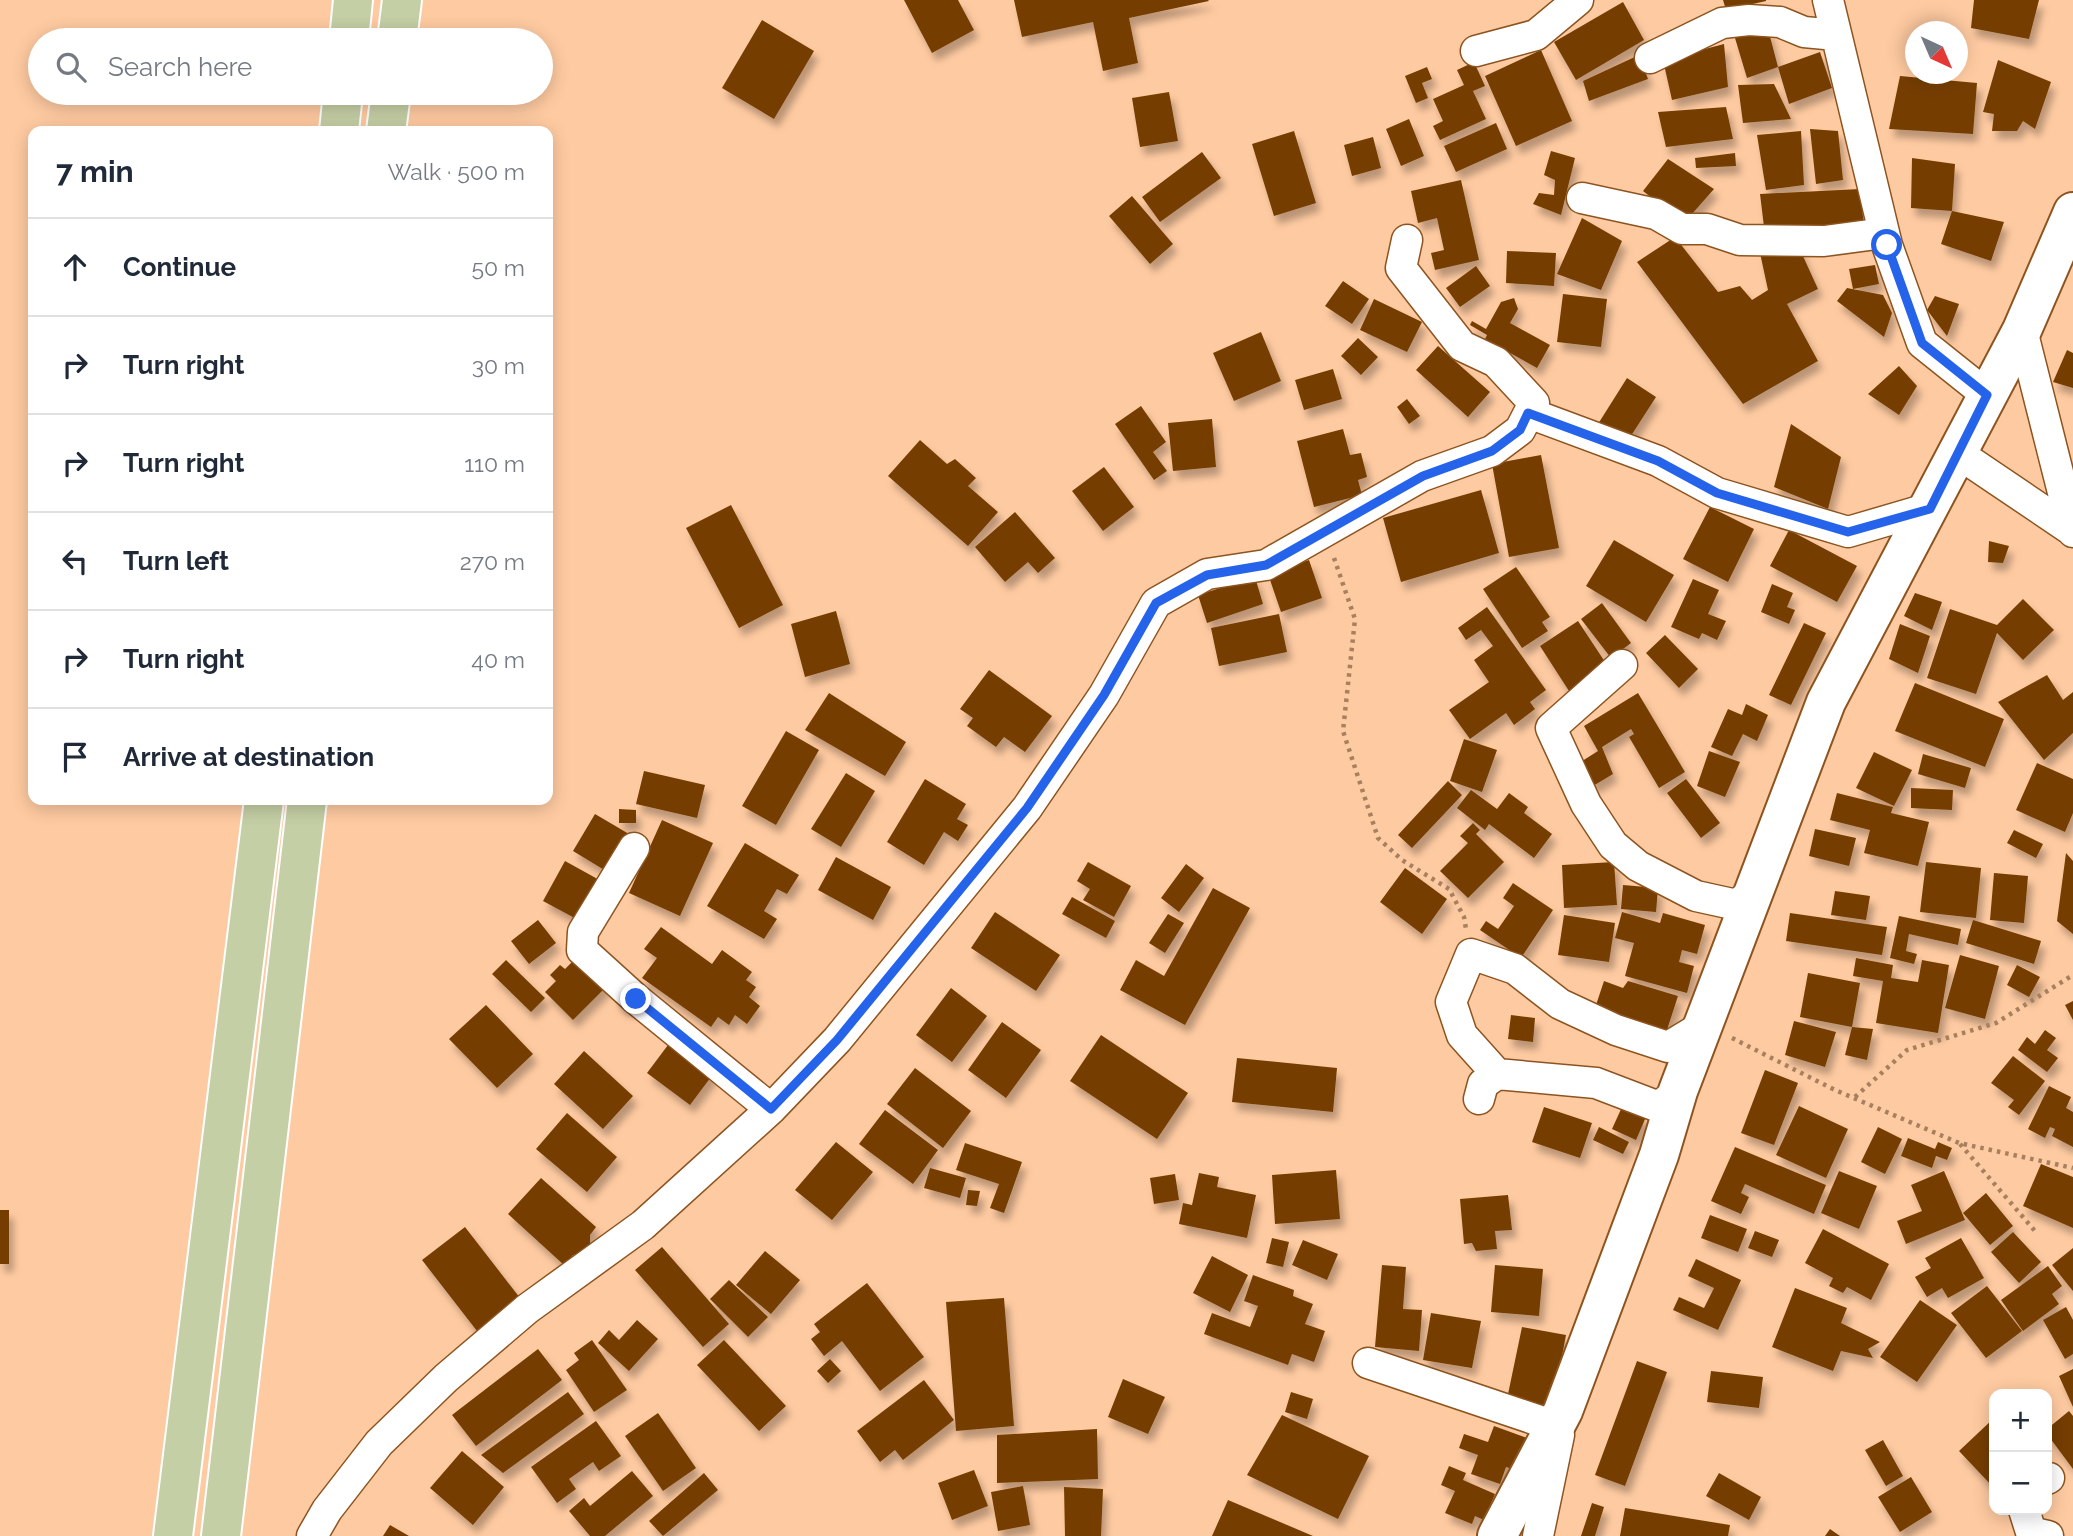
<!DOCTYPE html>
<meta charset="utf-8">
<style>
body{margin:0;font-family:Raleway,sans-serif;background:#f2f2f3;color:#1f2937}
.controls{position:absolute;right:21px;bottom:21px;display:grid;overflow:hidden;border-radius:14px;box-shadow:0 4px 18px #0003}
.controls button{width:63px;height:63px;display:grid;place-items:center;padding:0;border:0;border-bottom:2px solid #e0e1e3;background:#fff;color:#1f2937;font:35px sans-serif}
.compass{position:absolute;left:1905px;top:21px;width:63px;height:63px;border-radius:50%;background:#fff;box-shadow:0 4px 18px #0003;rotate:136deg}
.stop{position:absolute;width:21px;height:21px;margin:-16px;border:5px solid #2563eb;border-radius:50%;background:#fff}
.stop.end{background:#2563eb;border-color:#fff;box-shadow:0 2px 7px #0008}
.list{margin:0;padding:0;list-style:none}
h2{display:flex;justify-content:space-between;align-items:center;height:91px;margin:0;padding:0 28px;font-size:30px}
h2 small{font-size:23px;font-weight:400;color:#747a83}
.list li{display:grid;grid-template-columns:46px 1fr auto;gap:21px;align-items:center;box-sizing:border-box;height:98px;padding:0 28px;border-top:2px solid #e0e1e3}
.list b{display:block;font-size:26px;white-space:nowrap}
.list em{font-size:23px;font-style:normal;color:#747a83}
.icon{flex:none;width:38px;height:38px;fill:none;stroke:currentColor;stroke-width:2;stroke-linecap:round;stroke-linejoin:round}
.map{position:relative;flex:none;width:2073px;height:1536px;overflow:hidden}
.search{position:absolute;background:#fff;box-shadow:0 4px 18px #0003;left:28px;top:28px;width:525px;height:77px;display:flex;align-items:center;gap:18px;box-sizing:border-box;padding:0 24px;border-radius:38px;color:#747a83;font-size:26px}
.panel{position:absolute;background:#fff;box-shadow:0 4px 18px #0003;left:28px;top:126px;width:525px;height:679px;border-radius:14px}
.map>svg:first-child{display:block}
.building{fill:#753e00;filter:url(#shadow)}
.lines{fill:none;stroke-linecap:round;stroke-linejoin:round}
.minor-casing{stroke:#8d541f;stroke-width:33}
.secondary-casing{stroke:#8d541f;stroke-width:42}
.primary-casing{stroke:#fff;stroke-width:42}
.path{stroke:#a7805f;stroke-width:4.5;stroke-dasharray:3.5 5;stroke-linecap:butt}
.minor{stroke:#fff;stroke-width:30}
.secondary{stroke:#fff;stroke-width:38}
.primary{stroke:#c5cfa5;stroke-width:38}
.route{stroke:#2563eb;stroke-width:9}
</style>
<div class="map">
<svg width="2073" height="1536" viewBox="0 0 2073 1536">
<defs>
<filter id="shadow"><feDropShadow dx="4.5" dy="8" stdDeviation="3.5" flood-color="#0004"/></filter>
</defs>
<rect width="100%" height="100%" fill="#fecaa1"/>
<path class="building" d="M904,0H958L974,30L932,53Z
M1014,0H1208L1209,1L1129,18L1138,63L1103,71L1093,22L1022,37Z
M1723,0H1766V1L1726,10Z
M1974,0H2039L2029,39L1971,28Z
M1623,2L1644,40L1576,80L1554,42Z
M762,20L814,51L774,119L722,88Z
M1768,29L1778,67L1747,78L1735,38Z
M1724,44L1728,87L1672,100L1663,60Z
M1541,50L1572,121L1516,146L1485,76Z
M1820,52L1832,88L1789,104L1778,67Z
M1639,55L1648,79L1589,101L1583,81Z
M1998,60L2051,82L2035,129L2023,121L2017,131H1992L1994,114L1983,112Z
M1474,62L1485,86L1473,91L1486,119L1440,140L1433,126L1443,121L1433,99L1464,85L1457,70Z
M1427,67L1432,79L1422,83L1428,98L1416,103L1405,76Z
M1900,76L1977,83L1973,134L1889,129Z
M1774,84L1791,119L1743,123L1738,85Z
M1169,92L1178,141L1140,147L1132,98Z
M1726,107L1733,139L1666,147L1658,112Z
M1409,119L1424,156L1401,166L1386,129Z
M1496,123L1507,149L1456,172L1444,146Z
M1810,129L1838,131L1843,180L1816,184Z
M1294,131L1316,203L1274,216L1252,144Z
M1801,131L1804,185L1766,190L1757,135Z
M1373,137L1381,168L1352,176L1344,145Z
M1551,151L1575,158L1561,215L1533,204L1539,193L1554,195L1555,180L1544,175Z
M1202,152L1221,178L1160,222L1142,197Z
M1735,153L1736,166L1696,168L1695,158Z
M1912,158L1955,164L1952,211L1911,208Z
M1668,159L1714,189L1684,223L1643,191Z
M1461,180L1479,260L1435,270L1431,253L1444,250L1437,218L1418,223L1411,191Z
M1860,189L1864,226L1765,235L1760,194Z
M1132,196L1173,244L1150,264L1109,216Z
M1952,211L2004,222L1991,261L1941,244Z
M1582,218L1622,241L1601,290L1557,274Z
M1675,237L1718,292L1740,286L1752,300L1768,290L1760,253L1797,243L1818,289L1787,304L1818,361L1743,404L1637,262Z
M1507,251L1556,253L1554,286L1506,283Z
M1875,265L1879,284L1853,289L1849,269Z
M1476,266L1490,286L1460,307L1446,288Z
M1343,281L1369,299L1352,324L1325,306Z
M1847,288L1883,295L1892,313L1884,337L1837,301Z
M1563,294L1607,299L1601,347L1557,342Z
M1935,296L1959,304L1947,336L1927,310Z
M1514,298L1518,309L1510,323L1550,345L1537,368L1485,339L1487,335L1470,325L1472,321L1486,329L1501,302Z
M1374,299L1422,322L1407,352L1360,330Z
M1261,332L1281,381L1234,401L1213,353Z
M1358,338L1378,357L1361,375L1341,356Z
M1438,346L1490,392L1468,417L1416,370Z
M2067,350L2073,353V388L2053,382Z
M1899,366L1917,386L1899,415L1868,394Z
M1333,369L1342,399L1304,410L1295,380Z
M1627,378L1656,397L1627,442L1598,424Z
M1407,399L1420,416L1409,424L1397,407Z
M1141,406L1166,442L1153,452L1167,471L1154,480L1115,424Z
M1212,419L1216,467L1173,471L1168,423Z
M1791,424L1841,457L1828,509L1774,487Z
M1343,429L1350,455L1361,453L1367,477L1358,480L1362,495L1314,507L1297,441Z
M920,440L947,464L955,459L976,478L968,486L998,512L968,546L888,476Z
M1541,455L1559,548L1509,557L1492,464Z
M1104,467L1134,507L1103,531L1072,491Z
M1481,490L1499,553L1401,582L1383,518Z
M731,505L783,605L739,628L686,528Z
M1710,507L1754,529L1728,582L1683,559Z
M1015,512L1055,558L1038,573L1028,562L1005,582L975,547Z
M1789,530L1857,566L1837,602L1770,566Z
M1614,540L1674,575L1646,622L1586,586Z
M1989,541L2009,546L2003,563L1988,562Z
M1309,560L1322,598L1281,612L1268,574Z
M1516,567L1550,617L1542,622L1548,631L1522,648L1483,589Z
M1255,577L1263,604L1207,623L1198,595Z
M1693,579L1719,590L1708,614L1726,621L1717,640L1702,633L1699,639L1671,627Z
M1772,584L1793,593L1787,607L1795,610L1789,624L1761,612Z
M1915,593L1942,602L1932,630L1904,616Z
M2023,599L2054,630L2023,660L1997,633L1976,694L1927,678L1950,609L1997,625Z
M1602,603L1631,643L1611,658L1581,619Z
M1487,607L1546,690L1530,702L1535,709L1514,725L1506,713L1470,739L1449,710L1489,682L1474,660L1493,646L1481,630L1466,640L1458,628Z
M836,611L850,664L805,677L791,624Z
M1279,614L1287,652L1219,666L1211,628Z
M1578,621L1607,665L1569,691L1540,646Z
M1804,623L1826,633L1791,705L1769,695Z
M1900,624L1930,636L1918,673L1889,659Z
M1665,635L1698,669L1679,688L1646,653Z
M989,670L1052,716L1025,752L1004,737L996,747L967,726L973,718L960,709Z
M2047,675L2063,700L2073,692V733L2044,760L1998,702Z
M1915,683L2004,719L1985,767L1895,731Z
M829,693L906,742L885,776L805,730Z
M1638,693L1685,772L1659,788L1629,737L1634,734L1631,729L1602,747L1613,774L1593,786L1579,763L1598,751L1584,726Z
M1746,704L1768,715L1757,741L1743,734L1732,756L1711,747L1728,709L1742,715Z
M786,731L819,750L776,825L742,806Z
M1464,739L1497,750L1482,792L1450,781Z
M1709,751L1740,762L1725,797L1697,786Z
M1874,752L1912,770L1894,806L1856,788Z
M1923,754L1971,768L1965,788L1918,774Z
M2037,763L2073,779V813L2065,832L2016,810Z
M644,771L705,785L697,818L636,804Z
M846,773L875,791L841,847L811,829Z
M925,779L966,804L957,819L968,825L958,841L944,832L924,865L887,842Z
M1686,779L1720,823L1701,838L1667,793Z
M1448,781L1462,795L1412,848L1398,835Z
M1911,788L1953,790L1952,810L1911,808Z
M1471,790L1497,809L1509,793L1528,807L1524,813L1552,834L1534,858L1489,824L1485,830L1457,808Z
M1837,793L1893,807L1891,813L1929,822L1918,866L1864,853L1870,830L1830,820Z
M619,809L636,810V823H619Z
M595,814L629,834L606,871L573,851Z
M662,820L713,843L680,916L629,893Z
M1473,823L1480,830L1476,834L1504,862L1468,898L1440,871L1468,843L1460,836Z
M1815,829L1856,838L1849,866L1809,856Z
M2014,830L2043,844L2036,858L2007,843Z
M745,843L799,875L787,894L777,889L764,911L777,919L764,939L707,906Z
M2066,853L2073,861V934L2057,921Z
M836,857L891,887L873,920L818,890Z
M565,861L603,882L582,922L543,901Z
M1088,862L1131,886L1114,917L1083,900L1090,889L1077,881Z
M1614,862L1617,905L1564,908L1562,865Z
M1926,862L1981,868L1976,918L1920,912Z
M1186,864L1204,878L1179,912L1161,898Z
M1405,868L1447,899L1422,934L1380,902Z
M1994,873L2028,876L2024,923L1990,920Z
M1513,883L1553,910L1521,958L1480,930L1486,921L1498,929L1514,906L1503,898Z
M1623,885L1658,888L1656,912L1621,909Z
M1213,888L1250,908L1185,1025L1120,990L1136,960L1164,976Z
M1835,891L1870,896L1866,920L1831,915Z
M1072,897L1115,921L1106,938L1062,914Z
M995,912L1060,955L1036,991L971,948Z
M1622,912L1660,923L1663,913L1705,925L1697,954L1682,950L1679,962L1694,966L1687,993L1625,976L1634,943L1615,938Z
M1790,913L1887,927L1882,955L1786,941Z
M1168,914L1184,923L1165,953L1149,943Z
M1564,915L1615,923L1609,962L1558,955Z
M1899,916L1961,929L1958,945L1909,934L1906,951L1917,954L1914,964L1890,958Z
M538,920L556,943L529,964L511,941Z
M1973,920L2041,941L2034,964L1966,943Z
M661,927L712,964L722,950L752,972L746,980L756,987L749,997L760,1006L747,1024L735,1015L729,1025L718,1017L711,1027L642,978L657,958L644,949Z
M1960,955L1999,966L1985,1019L1945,1008Z
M577,957L607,986L573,1020L545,992L556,981L550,975L560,965L565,969Z
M1856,958L1893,965L1891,978L1918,982L1922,960L1949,965L1938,1033L1876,1023L1883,981L1853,976Z
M506,960L545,998L531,1012L492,974Z
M2017,965L2040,977L2029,997L2007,985Z
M1808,973L1860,983L1852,1027L1800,1017Z
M1604,981L1623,988L1628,981L1678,996L1665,1036L1593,1014Z
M951,988L987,1016L952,1062L916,1035Z
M2073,1001V1020L2065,1005Z
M486,1005L533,1054L497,1088L449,1039Z
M1511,1015L1535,1018L1533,1042L1508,1039Z
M1794,1021L1836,1032L1825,1067L1785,1055Z
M1002,1022L1041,1050L1006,1098L968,1070Z
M1852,1027L1873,1029L1867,1060L1845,1055Z
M2045,1030L2056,1038L2047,1050L2058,1058L2047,1072L2018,1050L2027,1037L2035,1044Z
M1101,1035L1188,1093L1157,1139L1070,1081Z
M671,1041L714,1073L690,1105L647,1073Z
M584,1051L633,1096L603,1129L554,1084Z
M2013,1056L2045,1081L2019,1115L2008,1107L2014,1100L1991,1083Z
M1237,1058L1337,1068L1333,1112L1232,1102Z
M915,1068L971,1111L943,1148L887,1104Z
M1765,1070L1798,1083L1774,1145L1741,1133Z
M2049,1086L2071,1097L2066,1108L2073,1112V1147L2052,1136L2055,1129L2050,1127L2045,1138L2028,1129Z
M1799,1106L1848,1129L1826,1178L1776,1155Z
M1544,1107L1592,1123L1580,1158L1532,1142Z
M1622,1107L1646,1117L1636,1140L1612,1129Z
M885,1110L938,1150L913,1184L859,1144Z
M567,1113L617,1157L587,1192L536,1149Z
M1599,1127L1629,1142L1623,1154L1593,1140Z
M1878,1127L1902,1139L1885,1174L1861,1162Z
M1908,1138L1935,1149L1938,1142L1952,1148L1947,1160L1936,1156L1932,1168L1901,1156Z
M836,1142L873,1172L832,1220L795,1190Z
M965,1143L1022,1162L1004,1213L990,1208L999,1184L956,1170Z
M1735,1147L1826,1185L1814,1214L1745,1184L1741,1193L1749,1197L1741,1214L1711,1201Z
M2041,1164L2073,1177V1228L2023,1206Z
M930,1168L966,1178L960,1198L924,1188Z
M1336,1170L1340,1219L1275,1224L1272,1175Z
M1839,1171L1877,1186L1859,1229L1821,1213Z
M1944,1171L1965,1220L1906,1244L1897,1221L1922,1211L1911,1185Z
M1199,1173L1219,1177L1217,1187L1256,1195L1247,1238L1179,1224L1183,1203L1192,1205Z
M1175,1174L1179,1200L1154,1204L1150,1178Z
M541,1178L596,1227L590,1235V1250L573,1255L564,1265L508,1214Z
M968,1190L980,1191L977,1206L966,1205Z
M1986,1193L2013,1226L1990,1245L1963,1213Z
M1508,1195L1512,1230L1495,1231L1497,1249L1476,1251L1472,1243L1464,1244L1460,1199Z
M0,1210H9V1264H0Z
M1710,1215L1747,1229L1738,1252L1701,1238Z
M465,1227L520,1298L477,1331L422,1260Z
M1823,1229L1889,1264L1871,1300L1847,1287L1843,1293L1829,1286L1833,1278L1805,1263Z
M1755,1231L1779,1240L1772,1257L1748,1248Z
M2013,1232L2041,1262L2019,1283L1991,1252Z
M1272,1238L1289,1242L1283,1267L1266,1263Z
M1961,1238L1984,1278L1948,1298L1942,1288L1927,1297L1915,1277L1931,1268L1925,1258Z
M1303,1240L1338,1254L1327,1280L1292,1265Z
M662,1247L729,1324L703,1347L635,1270Z
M2073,1248V1291L2052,1265Z
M765,1251L800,1280L771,1314L736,1285Z
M1212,1256L1248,1275L1230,1312L1193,1293Z
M1696,1259L1741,1280L1718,1330L1673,1310L1679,1297L1704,1308L1714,1288L1688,1276Z
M1382,1265L1406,1267L1403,1309L1422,1310L1419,1351L1375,1347Z
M1495,1265L1543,1269L1539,1316L1491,1312Z
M2048,1266L2062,1286L2052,1294L2059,1304L2023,1331L2001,1300Z
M1253,1275L1294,1290L1293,1296L1313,1304L1305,1324L1325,1331L1314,1362L1292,1354L1288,1365L1204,1334L1212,1313L1250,1327L1258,1306L1244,1301Z
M729,1280L768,1317L748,1337L710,1299Z
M867,1283L924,1357L880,1391L842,1341L824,1356L811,1339L820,1332L814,1324Z
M1987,1286L2022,1331L1986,1358L1951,1313Z
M1795,1288L1847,1308L1841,1323L1880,1342L1868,1349L1873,1358L1841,1351L1833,1371L1772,1347Z
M1004,1298L1014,1426L956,1431L946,1302Z
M1920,1300L1957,1325L1917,1382L1880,1357Z
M2066,1307L2073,1320V1354L2065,1359L2043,1320Z
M1431,1313L1481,1321L1472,1368L1423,1360Z
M637,1320L658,1339L629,1371L598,1343L609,1330L619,1340Z
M1522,1327L1566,1335L1552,1408L1507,1399Z
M592,1340L627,1390L594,1412L566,1370L579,1360L574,1353Z
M724,1340L786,1406L759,1431L697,1365Z
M538,1349L562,1380L476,1446L452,1415Z
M830,1359L841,1371L828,1383L817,1371Z
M1637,1361L1667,1372L1625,1486L1595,1475Z
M2073,1369V1407L2059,1376Z
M1711,1371L1763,1377L1759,1408L1707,1402Z
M1123,1379L1165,1397L1148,1434L1108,1417Z
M924,1380L954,1420L903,1460L895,1450L880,1462L857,1431Z
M568,1392L584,1414L503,1473L481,1455Z
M1291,1392L1313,1399L1307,1419L1285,1412Z
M2069,1411L2073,1416V1469L2047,1434V1429Z
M658,1413L696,1468L663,1491L625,1436Z
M1282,1415L1369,1456L1338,1519L1247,1475Z
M1994,1418V1488L1959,1451Z
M596,1421L621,1456L599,1471L593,1462L569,1479L576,1489L557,1503L531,1467Z
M1494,1426L1527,1438L1516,1470L1506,1467L1500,1484L1471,1474L1478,1455L1459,1448L1464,1434L1488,1442Z
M1097,1429L1098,1479L997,1483V1435Z
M1883,1440L1903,1476L1886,1486L1865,1450Z
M462,1451L504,1487L473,1525L430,1488Z
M1449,1466L1466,1473L1463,1480L1495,1494L1484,1520L1475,1516L1472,1524L1445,1513L1455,1491L1441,1485Z
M974,1470L988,1506L952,1520L938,1483Z
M632,1471L653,1496L605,1536H590L569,1511L584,1498L590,1506Z
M704,1473L718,1490L663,1536L649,1521Z
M1719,1473L1761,1497L1749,1520L1706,1496Z
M1911,1477L1932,1512L1900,1532L1878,1497Z
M1023,1486L1030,1525L998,1531L991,1492Z
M1064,1487L1103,1489L1101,1536H1065Z
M1228,1500L1313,1536H1212Z
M1592,1503L1604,1507L1595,1536H1581Z
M1625,1508L1730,1525L1728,1536H1620Z
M390,1525L409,1536H383Z
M1830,1529L1840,1536H1825Z"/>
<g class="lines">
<defs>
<path id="minor" d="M1828,0L1887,245L1922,343L1987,395
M1476,51L1536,35L1578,0
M1650,58L1722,23L1749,20L1780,22L1804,32L1836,35
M1582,198L1656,214L1682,229H1707L1740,240L1824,241L1884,233
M2022,330L2073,532
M1529,413L1658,461L1717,493L1848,532L1930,508
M1956,452L2073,531
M1622,665L1551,728L1586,804L1613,845L1638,866L1696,896L1737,905L1756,889
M634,848L583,932L582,950L636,999L771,1109
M1497,1074L1462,1035L1451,1002L1471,954L1515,969L1560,1004L1616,1030L1668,1047L1706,1024
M1479,1099L1483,1084L1497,1074L1596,1083L1659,1107L1678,1091
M1368,1363L1555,1426
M2047,1479L2049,1478
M2024,1510L2031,1532L2048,1536
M312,1536L327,1510L379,1443L446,1378L527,1309L643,1225L771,1109L837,1040L1027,808L1104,695L1156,603L1207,574L1266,565L1422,476L1492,451L1520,430L1534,403L1496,362L1462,346L1401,268L1407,240
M1538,1536L1559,1435"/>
<path id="secondary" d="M1497,1536L1563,1411L1659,1155L1678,1091L1826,702L2022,330L2073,212"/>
<path id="primary" d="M349,40L353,0
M397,40L402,0
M339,131L343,93
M386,131L391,93
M173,1536L264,800
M221,1536L307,800"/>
</defs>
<use href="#minor" class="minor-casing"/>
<use href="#secondary" class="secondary-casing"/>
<use href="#primary" class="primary-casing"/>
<path class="path" d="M1334,558L1355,619L1343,731L1378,838L1402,860L1449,889L1464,917L1466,929
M1732,1038L1835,1090L1959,1143L2073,1168
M1855,1097L1907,1050L1996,1023L2073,975
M1960,1144L2035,1231"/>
<use href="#minor" class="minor"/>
<use href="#secondary" class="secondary"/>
<use href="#primary" class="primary"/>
</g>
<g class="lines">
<path class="route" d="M636,999L771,1109L837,1040L1027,808L1104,695L1156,603L1207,575L1266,565L1423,476L1492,451L1520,430L1528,413L1658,461L1717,493L1848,532L1930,509L1987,395L1922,343L1887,245"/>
</g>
</svg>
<div class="controls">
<button>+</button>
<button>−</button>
</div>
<svg class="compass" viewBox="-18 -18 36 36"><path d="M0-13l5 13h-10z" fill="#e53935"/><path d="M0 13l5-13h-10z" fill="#747a83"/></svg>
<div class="stop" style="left:1887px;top:245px"></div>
<div class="stop end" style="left:636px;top:999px"></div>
<div class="search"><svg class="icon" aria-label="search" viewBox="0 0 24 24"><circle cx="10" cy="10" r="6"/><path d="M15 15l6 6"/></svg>Search here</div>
<section class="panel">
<h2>7 min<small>Walk · 500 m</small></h2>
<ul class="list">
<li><svg class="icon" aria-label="ahead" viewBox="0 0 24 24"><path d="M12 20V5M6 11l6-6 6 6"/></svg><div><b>Continue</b></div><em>50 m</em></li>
<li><svg class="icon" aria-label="right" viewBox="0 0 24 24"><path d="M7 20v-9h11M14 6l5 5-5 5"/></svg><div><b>Turn right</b></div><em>30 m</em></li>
<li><svg class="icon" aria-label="right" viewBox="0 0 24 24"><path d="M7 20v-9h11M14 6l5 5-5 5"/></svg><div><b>Turn right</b></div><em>110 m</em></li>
<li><svg class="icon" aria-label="left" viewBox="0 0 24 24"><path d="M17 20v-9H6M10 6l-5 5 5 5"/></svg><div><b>Turn left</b></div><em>270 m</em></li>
<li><svg class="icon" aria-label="right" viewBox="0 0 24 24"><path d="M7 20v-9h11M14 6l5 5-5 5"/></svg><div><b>Turn right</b></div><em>40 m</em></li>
<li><svg class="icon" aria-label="arrive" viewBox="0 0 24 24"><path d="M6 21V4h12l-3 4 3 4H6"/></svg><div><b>Arrive at destination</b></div></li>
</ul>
</section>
</div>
